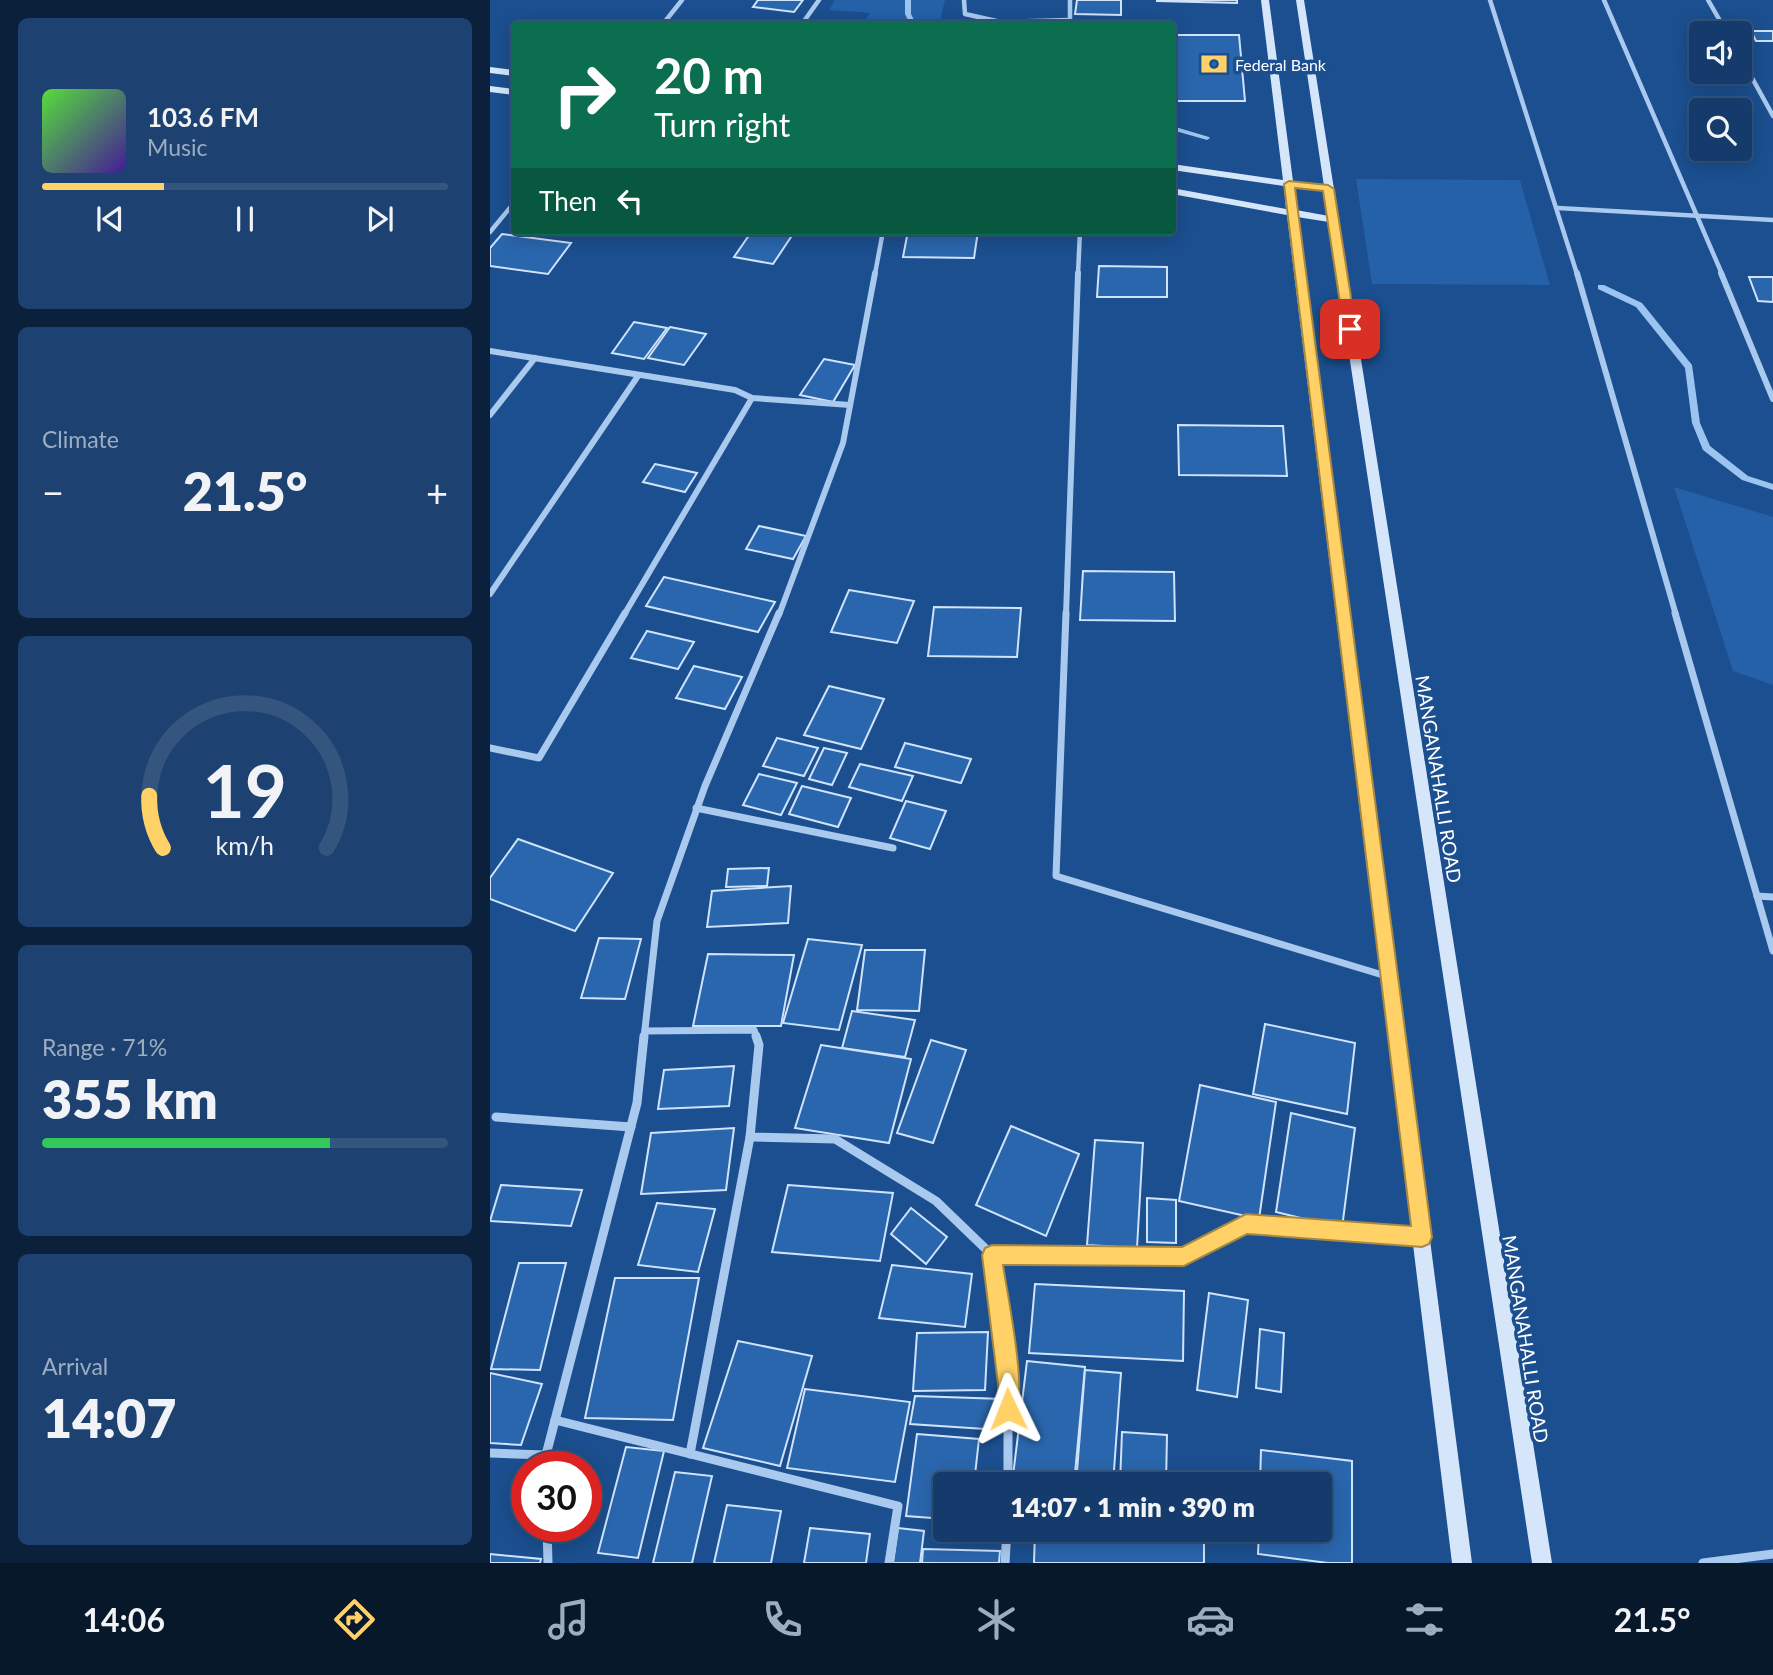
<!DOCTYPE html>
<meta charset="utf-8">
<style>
:root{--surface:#143b6b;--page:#1d4271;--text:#f1f3f6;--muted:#9dadc1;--line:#33557e;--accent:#ffd166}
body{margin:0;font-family:Lato,sans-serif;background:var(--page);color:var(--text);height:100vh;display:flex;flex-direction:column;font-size:26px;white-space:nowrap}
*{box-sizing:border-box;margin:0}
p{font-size:23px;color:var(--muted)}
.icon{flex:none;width:38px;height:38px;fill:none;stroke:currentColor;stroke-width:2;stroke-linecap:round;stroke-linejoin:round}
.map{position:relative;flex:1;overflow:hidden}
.side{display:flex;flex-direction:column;gap:18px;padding:18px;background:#0b203b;width:490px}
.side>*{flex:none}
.hud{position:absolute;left:21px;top:21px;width:665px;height:214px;border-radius:7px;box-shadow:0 4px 18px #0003,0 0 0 2px var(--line);background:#0b6e4f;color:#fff;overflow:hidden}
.fabs{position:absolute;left:1199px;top:21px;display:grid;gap:14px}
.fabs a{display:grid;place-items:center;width:63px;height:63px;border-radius:7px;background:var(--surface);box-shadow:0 4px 18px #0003,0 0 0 2px var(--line);font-size:35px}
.speed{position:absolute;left:21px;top:1451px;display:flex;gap:14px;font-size:35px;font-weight:700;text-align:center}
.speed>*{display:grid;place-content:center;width:91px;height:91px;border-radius:50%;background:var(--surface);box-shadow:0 4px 18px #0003,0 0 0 2px var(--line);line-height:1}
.speed .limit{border:10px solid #d22;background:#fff;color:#111}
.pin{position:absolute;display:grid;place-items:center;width:60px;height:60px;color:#fff;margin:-30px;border-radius:14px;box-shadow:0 4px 10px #0006}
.me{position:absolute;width:77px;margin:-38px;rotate:358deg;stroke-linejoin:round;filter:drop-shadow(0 0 5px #0008)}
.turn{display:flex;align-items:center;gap:24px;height:147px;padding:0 28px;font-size:32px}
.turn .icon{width:91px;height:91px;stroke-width:2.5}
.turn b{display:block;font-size:49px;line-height:60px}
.then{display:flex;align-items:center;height:66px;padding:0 28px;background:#0003;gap:14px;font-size:26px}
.big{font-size:52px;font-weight:800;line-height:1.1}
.side .tile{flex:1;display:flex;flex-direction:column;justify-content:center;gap:10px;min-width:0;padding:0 24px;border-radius:10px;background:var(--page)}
.side .dial{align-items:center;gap:0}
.dial svg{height:182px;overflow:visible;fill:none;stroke:var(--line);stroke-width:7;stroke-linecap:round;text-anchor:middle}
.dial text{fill:var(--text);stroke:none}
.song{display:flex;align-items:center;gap:21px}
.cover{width:84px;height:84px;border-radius:10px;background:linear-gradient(135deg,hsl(110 70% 55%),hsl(260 70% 35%))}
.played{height:7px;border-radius:4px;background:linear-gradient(90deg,var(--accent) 30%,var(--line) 30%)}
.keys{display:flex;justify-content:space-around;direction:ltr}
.heat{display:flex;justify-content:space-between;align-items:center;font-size:38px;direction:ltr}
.charge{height:10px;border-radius:5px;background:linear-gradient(90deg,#34c759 71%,var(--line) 0)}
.trip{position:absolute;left:443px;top:1472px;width:399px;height:70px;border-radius:7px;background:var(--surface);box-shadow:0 4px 18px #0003,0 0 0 2px var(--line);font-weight:800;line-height:70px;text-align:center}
.tab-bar{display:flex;height:112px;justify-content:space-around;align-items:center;background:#08182b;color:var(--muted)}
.tab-bar .icon{width:49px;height:49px}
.tab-bar .on{color:var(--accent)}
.tab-bar b{font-size:32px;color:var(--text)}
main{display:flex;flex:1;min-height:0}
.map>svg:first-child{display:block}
.green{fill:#2461a8}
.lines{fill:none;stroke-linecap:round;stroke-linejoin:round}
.stream{fill:#9cc4f0;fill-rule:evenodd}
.building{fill:#2a66ad;stroke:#cfe3fa;stroke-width:2}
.street-far3{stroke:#a9c9ee;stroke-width:4.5}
.street-far2{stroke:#a9c9ee;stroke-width:6}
.street-far1{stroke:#a9c9ee;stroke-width:7}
.street{stroke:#a9c9ee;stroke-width:9}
.secondary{fill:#d6e6fa;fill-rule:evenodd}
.route{fill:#ffd166;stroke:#a68842;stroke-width:2}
.labels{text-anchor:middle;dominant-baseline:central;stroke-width:7;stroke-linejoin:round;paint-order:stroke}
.far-poi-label{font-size:16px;fill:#fff;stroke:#1b4f8f;text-anchor:start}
.street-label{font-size:19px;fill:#fff;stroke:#1b4f8f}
</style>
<main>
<section class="side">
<div class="tile">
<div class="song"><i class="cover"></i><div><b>103.6 FM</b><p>Music</p></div></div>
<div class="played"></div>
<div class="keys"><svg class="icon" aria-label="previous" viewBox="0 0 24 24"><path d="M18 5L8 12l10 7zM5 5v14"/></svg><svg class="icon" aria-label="pause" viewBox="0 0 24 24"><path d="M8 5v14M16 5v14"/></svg><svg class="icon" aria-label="next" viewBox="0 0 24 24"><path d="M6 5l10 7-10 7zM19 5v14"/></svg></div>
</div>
<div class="tile"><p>Climate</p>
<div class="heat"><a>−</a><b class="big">21.5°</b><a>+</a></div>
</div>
<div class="tile dial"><svg viewBox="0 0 100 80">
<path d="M14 69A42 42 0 1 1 86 69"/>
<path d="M14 69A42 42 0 0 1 8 46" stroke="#ffd166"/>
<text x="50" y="56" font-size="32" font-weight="700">19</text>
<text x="50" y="72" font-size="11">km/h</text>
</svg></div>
<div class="tile"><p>Range · 71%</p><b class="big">355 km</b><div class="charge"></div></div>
<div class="tile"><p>Arrival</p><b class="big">14:07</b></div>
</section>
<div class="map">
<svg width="1283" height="1563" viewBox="0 0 1283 1563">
<rect width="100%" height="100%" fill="#1b4f8f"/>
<g class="green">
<polygon points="345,0 455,0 449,24 373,24 380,13 339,10"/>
<polygon points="866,179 1030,180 1060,285 882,284"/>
<polygon points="1184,487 1283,517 1283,685 1243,671"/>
</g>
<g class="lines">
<g class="stream">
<polygon points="415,0 421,0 421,14 426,24 420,24 415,14"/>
<polygon points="682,126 719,137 720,138 717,140 682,130"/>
<polygon points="1108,285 1114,285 1152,303 1202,365 1210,423 1220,446 1258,476 1283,484 1283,490 1252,480 1213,450 1202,423 1195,368 1146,307 1108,289"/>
</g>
</g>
<g class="building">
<polygon points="268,0 313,0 304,12 263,7"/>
<polygon points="587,0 631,0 631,15 585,14"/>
<polygon points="667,0 747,0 747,3 667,1"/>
<polygon points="1261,31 1283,31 1283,41 1266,41"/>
<polygon points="682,35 749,35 755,101 682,101"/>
<polygon points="262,231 305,231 283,264 244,257"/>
<polygon points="418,231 488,231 484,258 413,257"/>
<polygon points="12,234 81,243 58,274 0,266 0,248"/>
<polygon points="609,266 677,267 677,297 607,297"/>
<polygon points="1259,277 1283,277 1283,302 1268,301"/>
<polygon points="144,322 177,328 154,359 122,353"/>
<polygon points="180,327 216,334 194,365 158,358"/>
<polygon points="334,359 365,365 343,402 310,395"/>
<polygon points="688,425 793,426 797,476 689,475"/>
<polygon points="165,464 207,473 195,492 153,482"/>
<polygon points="269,526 316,536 303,559 256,549"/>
<polygon points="593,571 684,572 685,621 590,620"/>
<polygon points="174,577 285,602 268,632 156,606"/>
<polygon points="359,590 424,601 407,643 341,632"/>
<polygon points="444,607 531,608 527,657 438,656"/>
<polygon points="157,631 204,642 188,669 141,658"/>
<polygon points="204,666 252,677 235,709 186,698"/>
<polygon points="339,686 394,699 371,749 314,735"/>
<polygon points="287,738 328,748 314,776 273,766"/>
<polygon points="415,743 481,759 471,783 405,767"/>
<polygon points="334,748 357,753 342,785 319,779"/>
<polygon points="370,764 423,776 412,801 359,787"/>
<polygon points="269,774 307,783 291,815 253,805"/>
<polygon points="312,786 361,798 348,827 299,814"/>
<polygon points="416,801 456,811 440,849 400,838"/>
<polygon points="28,839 123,873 85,931 0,899 0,878"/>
<polygon points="279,868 277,886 236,887 238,869"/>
<polygon points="301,886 298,923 217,927 222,891"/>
<polygon points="109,938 151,939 135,999 91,998"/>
<polygon points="318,939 372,945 349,1030 293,1023"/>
<polygon points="375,950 435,950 429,1011 367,1010"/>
<polygon points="218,954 304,955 291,1026 203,1026"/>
<polygon points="362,1011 425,1020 415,1057 352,1048"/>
<polygon points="775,1024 865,1043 857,1114 763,1094"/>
<polygon points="441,1040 476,1050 443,1143 407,1133"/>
<polygon points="331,1045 421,1059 399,1143 305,1128"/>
<polygon points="244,1066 239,1106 168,1109 174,1070"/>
<polygon points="710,1085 786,1102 769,1219 689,1201"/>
<polygon points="801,1113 865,1128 852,1228 786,1212"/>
<polygon points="521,1126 589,1154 556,1236 486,1205"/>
<polygon points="244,1128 236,1190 151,1194 161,1133"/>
<polygon points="605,1140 653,1143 647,1248 597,1245"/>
<polygon points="11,1185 92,1190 81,1226 0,1221"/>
<polygon points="298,1185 403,1193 390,1261 282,1252"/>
<polygon points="657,1198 686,1200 686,1243 657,1242"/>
<polygon points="167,1203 225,1209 208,1272 148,1265"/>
<polygon points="421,1208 457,1237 436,1264 401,1234"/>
<polygon points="29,1263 76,1263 50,1370 1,1369"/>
<polygon points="402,1265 482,1274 475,1327 389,1318"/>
<polygon points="125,1278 209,1278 183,1420 95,1418"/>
<polygon points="545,1284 694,1291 693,1361 539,1353"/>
<polygon points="719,1293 758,1300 747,1397 707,1390"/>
<polygon points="770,1329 794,1333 791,1392 766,1388"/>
<polygon points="498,1332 495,1390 423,1391 427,1333"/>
<polygon points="248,1341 322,1356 290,1466 213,1448"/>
<polygon points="537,1361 595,1367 584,1484 522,1484"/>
<polygon points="595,1370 631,1373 623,1484 586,1484"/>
<polygon points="0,1373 52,1384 31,1445 0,1443"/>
<polygon points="315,1389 420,1402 405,1482 297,1468"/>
<polygon points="425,1396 513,1399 510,1430 420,1424"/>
<polygon points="632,1432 677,1435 676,1484 630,1484"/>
<polygon points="427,1434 489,1439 484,1484 455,1484 455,1519 416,1516"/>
<polygon points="136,1447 174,1451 148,1558 108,1553"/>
<polygon points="771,1450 862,1461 862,1563 838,1563 768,1554 769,1530 830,1530 830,1484 770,1484"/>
<polygon points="185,1472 222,1476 202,1563 163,1563"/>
<polygon points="237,1505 291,1511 281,1563 224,1563"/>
<polygon points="320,1528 380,1534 376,1563 314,1563"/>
<polygon points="408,1528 434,1531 430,1563 403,1563"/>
<polygon points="545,1530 714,1535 714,1563 544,1563"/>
<polygon points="433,1549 510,1551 509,1563 432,1563"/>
<polygon points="0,1554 51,1559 50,1563 0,1563"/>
</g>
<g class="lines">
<g class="street-far3">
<polyline points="474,0 475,14 511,22 579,20"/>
<polyline points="580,0 580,23"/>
<polyline points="1000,0 1087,274"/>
<polyline points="1114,0 1232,274"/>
<polyline points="1218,0 1237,33"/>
<polyline points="173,24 192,0"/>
<polyline points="312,24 329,0"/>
<polyline points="1250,56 1283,116"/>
<polyline points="1068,208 1283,220"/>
<polyline points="0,232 24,203"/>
<polyline points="385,274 393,231"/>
<polyline points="588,274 590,231"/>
</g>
<g class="street-far2">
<polyline points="1087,273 1186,615"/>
<polyline points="1231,273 1283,399"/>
<polyline points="0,351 245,390 262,398 360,405"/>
<polyline points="0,415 45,358"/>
<polyline points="0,594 148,376"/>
<polyline points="134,615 262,398"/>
<polyline points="289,615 353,443 385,273"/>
<polyline points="576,615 588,273"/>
</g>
<g class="street-far1">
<polyline points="576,613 566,876 896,976"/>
<polyline points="1185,613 1283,951"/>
<polyline points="0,748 49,758 135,613"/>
<polyline points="206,808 403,848"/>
<polyline points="1267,896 1283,897"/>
<polyline points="155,1031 264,1030 267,1038"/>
<polyline points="154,1038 167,921 215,786 289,613"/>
</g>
<g class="street">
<polyline points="266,1036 269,1045 260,1137 345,1139 446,1201 502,1255 518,1384 518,1484"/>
<polyline points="6,1117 141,1127"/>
<polyline points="502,1255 694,1256 756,1224 931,1237"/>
<polyline points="65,1420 408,1506 399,1563"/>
<polyline points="0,1453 56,1455"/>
<polyline points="200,1454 260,1137"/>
<polyline points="56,1466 56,1455 147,1103 154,1036"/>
<polyline points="57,1526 58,1563"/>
<polyline points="515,1563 517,1530"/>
<polyline points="1213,1563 1283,1554"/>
</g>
<g class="secondary">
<path d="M771 0H779L803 181 834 186 806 0H814L1062 1563H1042L839 222 807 217 982 1563H962L797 215 682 194V188L796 209 794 186 682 170V164L793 180ZM803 187 835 191 839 216 806 210Z"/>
<polygon points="0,67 24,70 24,76 0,73"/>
<polygon points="0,86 24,89 24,95 0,92"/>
</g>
</g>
<path class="route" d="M799 181 838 185 844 189 866 329 860 333 854 329 833 191 805 188 942 1237 939 1244 932 1247 757 1234 694 1266 513 1265C518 1298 537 1389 526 1417L518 1420 511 1417 508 1409V1384L492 1255 495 1248 502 1245 692 1247 756 1214 921 1226 794 184Z"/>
<defs>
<g id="bank-bare" transform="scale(2.1)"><path d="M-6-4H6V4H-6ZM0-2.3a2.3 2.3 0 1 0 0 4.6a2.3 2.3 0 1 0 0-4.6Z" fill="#ffd166" stroke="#1b4f8f" stroke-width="2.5" paint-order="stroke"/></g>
</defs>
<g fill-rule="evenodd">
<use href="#bank-bare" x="724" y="64"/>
</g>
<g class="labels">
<g class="far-poi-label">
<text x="745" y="64">Federal Bank</text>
</g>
<g class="street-label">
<text transform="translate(949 779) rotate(81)">MANGANAHALLI ROAD</text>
<text transform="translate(1036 1339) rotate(81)">MANGANAHALLI ROAD</text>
</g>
</g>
</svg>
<div class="fabs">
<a><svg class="icon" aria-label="sound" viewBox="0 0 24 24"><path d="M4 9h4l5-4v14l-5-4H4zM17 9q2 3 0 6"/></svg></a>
<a><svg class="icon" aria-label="search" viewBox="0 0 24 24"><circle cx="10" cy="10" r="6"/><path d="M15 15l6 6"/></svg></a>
</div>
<div class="speed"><div class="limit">30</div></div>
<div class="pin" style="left:860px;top:329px;background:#d93025"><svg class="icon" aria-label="arrive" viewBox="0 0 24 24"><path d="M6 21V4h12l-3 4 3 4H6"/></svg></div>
<svg class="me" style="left:518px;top:1409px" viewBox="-20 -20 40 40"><path d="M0-17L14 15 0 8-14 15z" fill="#ffd166" stroke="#fff" stroke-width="4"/></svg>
<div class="trip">14:07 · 1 min · 390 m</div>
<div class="hud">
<div class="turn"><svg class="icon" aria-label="right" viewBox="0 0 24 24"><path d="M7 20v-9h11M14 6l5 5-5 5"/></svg><div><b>20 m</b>Turn right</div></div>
<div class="then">Then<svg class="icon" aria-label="left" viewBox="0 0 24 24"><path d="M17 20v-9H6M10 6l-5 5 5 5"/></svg></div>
</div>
</div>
</main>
<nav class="tab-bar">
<b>14:06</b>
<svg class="icon on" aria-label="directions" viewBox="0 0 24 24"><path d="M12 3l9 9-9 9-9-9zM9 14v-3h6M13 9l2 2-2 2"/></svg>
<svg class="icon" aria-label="music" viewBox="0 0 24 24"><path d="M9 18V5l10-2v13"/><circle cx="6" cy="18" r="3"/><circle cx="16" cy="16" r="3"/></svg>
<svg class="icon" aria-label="phone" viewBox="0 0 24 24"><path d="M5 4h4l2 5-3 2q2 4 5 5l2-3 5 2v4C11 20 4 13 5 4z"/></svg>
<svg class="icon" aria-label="climate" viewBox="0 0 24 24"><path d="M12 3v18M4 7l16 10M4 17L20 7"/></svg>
<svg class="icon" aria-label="car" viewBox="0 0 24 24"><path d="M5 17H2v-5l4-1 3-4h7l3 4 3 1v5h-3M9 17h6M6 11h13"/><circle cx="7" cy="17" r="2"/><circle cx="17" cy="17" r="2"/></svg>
<svg class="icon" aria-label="filters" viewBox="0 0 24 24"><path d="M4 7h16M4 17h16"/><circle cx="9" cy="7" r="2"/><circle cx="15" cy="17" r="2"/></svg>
<b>21.5°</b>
</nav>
